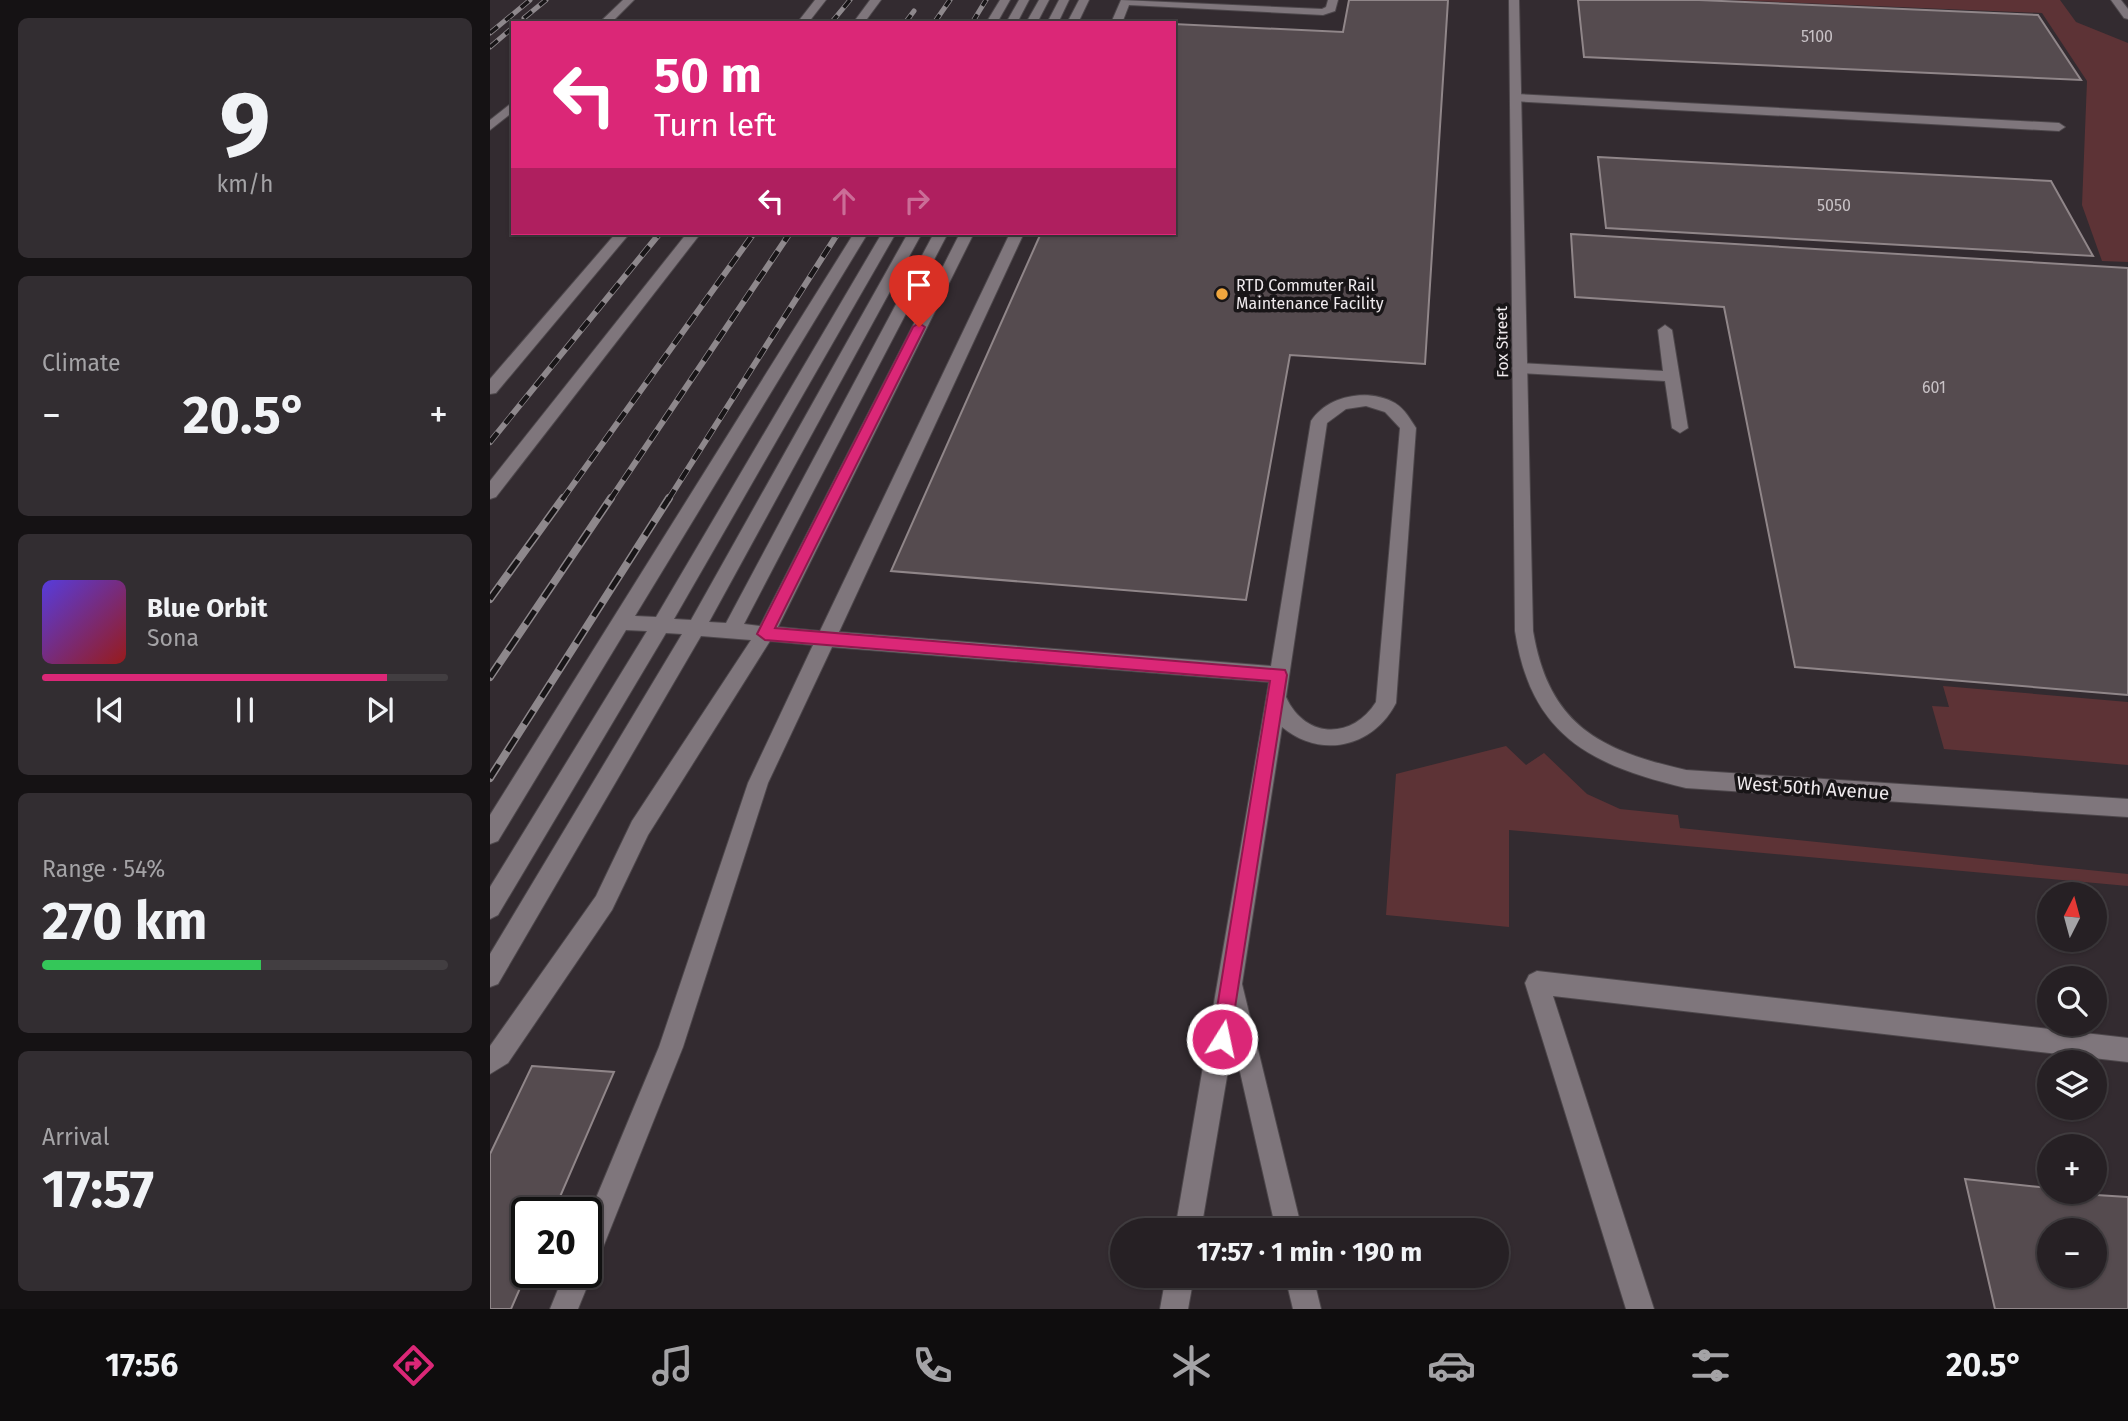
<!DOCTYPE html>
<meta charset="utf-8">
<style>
:root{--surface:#262024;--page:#322d31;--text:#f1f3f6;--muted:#a4a3a6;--line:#423e41;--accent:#db2777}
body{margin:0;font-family:"Fira Sans",sans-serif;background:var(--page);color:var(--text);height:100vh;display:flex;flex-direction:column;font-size:26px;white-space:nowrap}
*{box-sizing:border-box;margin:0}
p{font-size:23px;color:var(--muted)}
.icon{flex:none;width:38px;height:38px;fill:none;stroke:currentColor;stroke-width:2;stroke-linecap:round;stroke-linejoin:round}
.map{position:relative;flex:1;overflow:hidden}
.side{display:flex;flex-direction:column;gap:18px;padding:18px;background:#151214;width:490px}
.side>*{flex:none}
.hud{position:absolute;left:21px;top:21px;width:665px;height:214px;border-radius:0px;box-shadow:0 2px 5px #0004,0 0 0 2px var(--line);background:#db2777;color:#fff;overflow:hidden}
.needle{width:46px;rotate:6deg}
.tools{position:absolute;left:1547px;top:882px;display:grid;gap:14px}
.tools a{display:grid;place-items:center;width:70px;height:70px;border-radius:50%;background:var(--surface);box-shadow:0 2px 5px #0004,0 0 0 2px var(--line);font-size:35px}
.speed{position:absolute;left:21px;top:1197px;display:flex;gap:14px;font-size:35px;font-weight:700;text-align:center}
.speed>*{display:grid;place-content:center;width:91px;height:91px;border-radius:50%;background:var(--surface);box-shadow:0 2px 5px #0004,0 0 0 2px var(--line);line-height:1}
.speed .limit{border:4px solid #111;border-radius:10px;background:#fff;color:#111}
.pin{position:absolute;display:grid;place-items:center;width:60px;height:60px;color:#fff;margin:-72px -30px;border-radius:50% 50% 50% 0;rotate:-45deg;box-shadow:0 0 7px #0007}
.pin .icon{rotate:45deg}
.me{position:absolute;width:77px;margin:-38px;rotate:10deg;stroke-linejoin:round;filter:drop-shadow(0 0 5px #0008)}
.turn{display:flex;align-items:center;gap:24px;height:147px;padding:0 28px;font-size:32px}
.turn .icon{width:91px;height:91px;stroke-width:2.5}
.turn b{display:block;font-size:49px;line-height:60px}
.lanes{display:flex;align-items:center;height:66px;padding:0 28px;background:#0003;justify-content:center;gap:35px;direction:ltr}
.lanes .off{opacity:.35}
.big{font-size:52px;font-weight:700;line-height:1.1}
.side .card{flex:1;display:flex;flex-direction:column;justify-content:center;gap:10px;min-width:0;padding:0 24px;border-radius:10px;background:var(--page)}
.side .dial{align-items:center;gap:0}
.dial b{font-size:91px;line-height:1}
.song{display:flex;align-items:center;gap:21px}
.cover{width:84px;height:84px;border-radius:10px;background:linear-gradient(135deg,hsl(250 70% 55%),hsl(0 70% 35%))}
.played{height:7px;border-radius:4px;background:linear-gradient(90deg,var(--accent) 85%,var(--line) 85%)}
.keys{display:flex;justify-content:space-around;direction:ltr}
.heat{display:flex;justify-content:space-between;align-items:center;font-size:38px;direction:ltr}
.charge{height:10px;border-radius:5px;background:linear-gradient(90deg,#34c759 54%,var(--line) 0)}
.trip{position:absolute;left:620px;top:1218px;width:399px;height:70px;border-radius:35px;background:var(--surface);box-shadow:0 2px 5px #0004,0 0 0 2px var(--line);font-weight:700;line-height:70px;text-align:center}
.tab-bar{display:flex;height:112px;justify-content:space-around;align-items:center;background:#0f0d0e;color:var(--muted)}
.tab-bar .icon{width:49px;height:49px}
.tab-bar .on{color:var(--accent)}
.tab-bar b{font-size:32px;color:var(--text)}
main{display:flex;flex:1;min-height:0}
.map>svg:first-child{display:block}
.green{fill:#5d3336}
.building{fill:#554b4f;stroke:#908689;stroke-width:2;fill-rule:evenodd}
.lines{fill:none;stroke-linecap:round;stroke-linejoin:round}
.service-casing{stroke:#4d474b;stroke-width:2}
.minor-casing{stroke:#4d474b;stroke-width:2}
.service{fill:#7f767c;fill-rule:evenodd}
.minor{fill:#7f767c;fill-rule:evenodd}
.rail-far2-casing{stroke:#8e888c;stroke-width:5}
.rail-far1-casing{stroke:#8e888c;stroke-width:6}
.rail-casing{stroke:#8e888c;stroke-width:8}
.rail-far2{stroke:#181517;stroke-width:3.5;stroke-dasharray:10;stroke-linecap:butt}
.rail-far1{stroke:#181517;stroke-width:4.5;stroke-dasharray:12;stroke-linecap:butt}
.rail{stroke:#181517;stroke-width:5;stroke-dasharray:16;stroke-linecap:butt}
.route{fill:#db2777;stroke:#8e194d;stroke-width:2}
.poi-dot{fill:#f0a63e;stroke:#181517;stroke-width:2.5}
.labels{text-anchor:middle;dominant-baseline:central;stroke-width:7;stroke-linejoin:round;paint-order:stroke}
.number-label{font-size:16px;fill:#c8c2c6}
.far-poi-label{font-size:16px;fill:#efeaed;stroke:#181517;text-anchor:start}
.far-street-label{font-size:16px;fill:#efeaed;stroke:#181517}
.street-label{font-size:19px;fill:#efeaed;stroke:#181517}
</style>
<main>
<section class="side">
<div class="card dial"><b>9</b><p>km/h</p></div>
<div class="card"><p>Climate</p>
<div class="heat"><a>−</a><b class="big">20.5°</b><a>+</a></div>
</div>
<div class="card">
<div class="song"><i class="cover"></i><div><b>Blue Orbit</b><p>Sona</p></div></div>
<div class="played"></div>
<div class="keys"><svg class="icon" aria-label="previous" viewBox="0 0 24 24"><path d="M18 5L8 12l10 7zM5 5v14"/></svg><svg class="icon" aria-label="pause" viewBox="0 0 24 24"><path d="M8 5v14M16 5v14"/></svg><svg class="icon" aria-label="next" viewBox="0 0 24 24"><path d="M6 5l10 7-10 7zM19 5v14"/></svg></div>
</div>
<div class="card"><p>Range · 54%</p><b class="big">270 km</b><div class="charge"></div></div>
<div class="card"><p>Arrival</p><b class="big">17:57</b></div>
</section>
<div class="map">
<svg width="1638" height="1309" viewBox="0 0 1638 1309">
<rect width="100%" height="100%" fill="#332b30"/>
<g class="green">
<polygon points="1241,0 1570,0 1586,22 1638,43 1638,262 1612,261 1592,205 1597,81 1552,13"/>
<polygon points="1453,686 1638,702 1638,765 1454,749 1442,706 1459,707"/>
<polygon points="1016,746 1036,765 1054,753 1097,794 1130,809 1188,815 1190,828 1638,874 1638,886 1019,830 1019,927 896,915 906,774"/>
</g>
<g class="building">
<polygon points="859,0 958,0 935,364 800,355 756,600 401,571 551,233 684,233 684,24 853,32"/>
<polygon points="1088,0 1209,0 1548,15 1591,80 1094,57"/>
<polygon points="1108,157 1561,181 1603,256 1116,228"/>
<polygon points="1081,234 1638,268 1638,695 1305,667 1234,307 1085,297"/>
<polygon points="42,1066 124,1072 63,1213 37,1213 37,1272 21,1309 0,1309 0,1154"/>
<path d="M1475 1179 1559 1188V1192L1638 1197V1309H1505ZM1559 1230H1605V1276H1559Z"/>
</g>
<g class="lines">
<g class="service-casing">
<g id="service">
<polygon points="133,0 144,0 121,23 109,23"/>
<polygon points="325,0 336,0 318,23 307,23"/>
<polygon points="380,0 391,0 374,23 363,23"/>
<polygon points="510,0 520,0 507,23 496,23"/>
<polygon points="529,0 539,0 527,23 516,23"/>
<polygon points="549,0 559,0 547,23 536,23"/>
<polygon points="569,0 579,0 568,23 557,23"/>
<polygon points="589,0 599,0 588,23 577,23"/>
<polygon points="631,0 832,9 836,7 838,0 848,0 845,11 833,15 639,5 632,23 621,23"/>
<polygon points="1621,0 1631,0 1638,9 1638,19 1634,18"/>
<polygon points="1026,94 1569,123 1575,127 1569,131 1022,101 1020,98"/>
<polygon points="23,102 23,112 0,130 0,120"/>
<polygon points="126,233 140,233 6,393 0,394 0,379"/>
<polygon points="197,233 211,233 6,497 0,499 0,481"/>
<path d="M364 233H378L145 616 166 617 392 233H406L184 619 201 620 418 233H432L219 622 236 623 444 233H458L254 624 270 626 470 233H484L288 627 330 631 520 233H534L349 632 781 666 821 421C838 395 878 388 905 403 915 409 920 419 926 428L906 703C883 748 830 759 792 727L752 984 812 1230H786L743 1041 711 1230H685L779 682 342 647 278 783 193 1047 106 1265 101 1267 103 1272 88 1309H60L75 1272H96V1222L169 1047 258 783 323 645 280 641 158 835 122 910 18 1063 0 1074V1046L106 896 142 821 261 640 211 636 8 984 0 987V954L192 634 176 633 8 915 0 919V887L157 631 136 630 8 841 0 844V815ZM876 406 895 412 910 428 886 702C862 740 815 739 796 697L837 423 856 409Z"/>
<polygon points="1175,325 1182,330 1198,428 1190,433 1182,428 1175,381 1030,373 1022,368 1030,363 1173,371 1168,330"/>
<polygon points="1047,971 1638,1038 1638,1062 1063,996 1164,1309 1136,1309 1035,983 1039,975"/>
<polygon points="676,1276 704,1276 698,1309 670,1309"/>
<polygon points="795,1276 823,1276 831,1309 803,1309"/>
</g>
</g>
<g class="minor-casing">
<path id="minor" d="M1019 0H1029L1043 631C1059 725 1109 750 1196 770L1638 799V817L1196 788C1100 765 1041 736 1025 631Z"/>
</g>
<use href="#service" class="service"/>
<use href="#minor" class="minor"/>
<g class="rail-far2-casing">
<g id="rail-far2">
<polyline points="34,18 56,0"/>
<polyline points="341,23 360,0"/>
<polyline points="415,23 424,11"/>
<polyline points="444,23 460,0"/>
<polyline points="482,23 496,0"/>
<polyline points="0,33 40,0"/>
<polyline points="0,47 20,30"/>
</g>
</g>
<g class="rail-far1-casing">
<g id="rail-far1">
<polyline points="0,442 170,233"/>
<polyline points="72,500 264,233"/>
<polyline points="120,500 300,233"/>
<polyline points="178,500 348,233"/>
</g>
</g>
<g class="rail-casing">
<g id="rail">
<polyline points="0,599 73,498"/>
<polyline points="0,677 121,498"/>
<polyline points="0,778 179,498"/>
</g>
</g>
<use href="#rail-far2" class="rail-far2"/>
<use href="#rail-far1" class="rail-far1"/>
<use href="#rail" class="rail"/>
</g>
<polygon class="route" points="429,323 435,327 285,628 795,670 797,675 739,1046 732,1049 725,1046 722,1039 780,681 275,640 267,634 423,327"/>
<circle class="poi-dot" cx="732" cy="294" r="7"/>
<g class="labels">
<g class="number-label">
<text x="1327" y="36">5100</text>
<text x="1344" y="205">5050</text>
<text x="1444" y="387">601</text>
</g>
<g class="far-poi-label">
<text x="746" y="285">RTD Commuter Rail<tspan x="746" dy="18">Maintenance Facility</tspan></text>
</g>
<g class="far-street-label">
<text transform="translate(1012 342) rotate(-91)">Fox Street</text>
</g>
<g class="street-label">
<text transform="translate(1323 788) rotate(4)">West 50th Avenue</text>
</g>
</g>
</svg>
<div class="tools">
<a><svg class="needle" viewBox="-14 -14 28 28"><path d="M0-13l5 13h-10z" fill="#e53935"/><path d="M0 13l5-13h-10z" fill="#a4a3a6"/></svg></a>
<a><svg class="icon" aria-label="search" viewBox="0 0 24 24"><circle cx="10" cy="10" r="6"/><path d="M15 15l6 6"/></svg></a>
<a><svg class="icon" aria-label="layers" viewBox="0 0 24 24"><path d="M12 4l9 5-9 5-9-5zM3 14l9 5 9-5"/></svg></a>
<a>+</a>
<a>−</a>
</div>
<div class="speed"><div class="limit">20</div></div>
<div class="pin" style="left:429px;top:327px;background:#d93025"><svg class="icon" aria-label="arrive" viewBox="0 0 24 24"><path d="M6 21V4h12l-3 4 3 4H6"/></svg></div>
<svg class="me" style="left:732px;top:1039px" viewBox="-20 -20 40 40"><circle r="17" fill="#db2777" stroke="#fff" stroke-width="3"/><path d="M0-11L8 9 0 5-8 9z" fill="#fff"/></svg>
<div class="trip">17:57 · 1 min · 190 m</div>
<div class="hud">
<div class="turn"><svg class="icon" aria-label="left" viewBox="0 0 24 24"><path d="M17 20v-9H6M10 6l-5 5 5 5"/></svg><div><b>50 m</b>Turn left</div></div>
<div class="lanes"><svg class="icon" aria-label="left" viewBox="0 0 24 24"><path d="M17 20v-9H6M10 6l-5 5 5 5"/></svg><svg class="icon off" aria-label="ahead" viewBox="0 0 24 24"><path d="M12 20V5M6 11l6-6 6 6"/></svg><svg class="icon off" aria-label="right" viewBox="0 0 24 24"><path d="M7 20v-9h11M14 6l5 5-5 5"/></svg></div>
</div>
</div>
</main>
<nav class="tab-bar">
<b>17:56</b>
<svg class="icon on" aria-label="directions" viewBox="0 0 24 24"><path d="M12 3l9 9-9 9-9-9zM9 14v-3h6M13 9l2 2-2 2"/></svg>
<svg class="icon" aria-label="music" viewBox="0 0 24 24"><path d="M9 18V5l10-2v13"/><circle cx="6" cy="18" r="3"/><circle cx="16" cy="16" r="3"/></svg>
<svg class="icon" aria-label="phone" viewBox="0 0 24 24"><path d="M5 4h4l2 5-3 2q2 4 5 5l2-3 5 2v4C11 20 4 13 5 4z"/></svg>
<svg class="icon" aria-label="climate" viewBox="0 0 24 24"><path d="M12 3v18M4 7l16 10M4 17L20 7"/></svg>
<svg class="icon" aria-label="car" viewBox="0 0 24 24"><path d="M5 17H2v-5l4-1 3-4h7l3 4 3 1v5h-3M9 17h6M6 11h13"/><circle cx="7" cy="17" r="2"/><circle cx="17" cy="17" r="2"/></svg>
<svg class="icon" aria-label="filters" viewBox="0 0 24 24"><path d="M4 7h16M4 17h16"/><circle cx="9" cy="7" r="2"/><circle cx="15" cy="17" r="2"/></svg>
<b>20.5°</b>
</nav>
